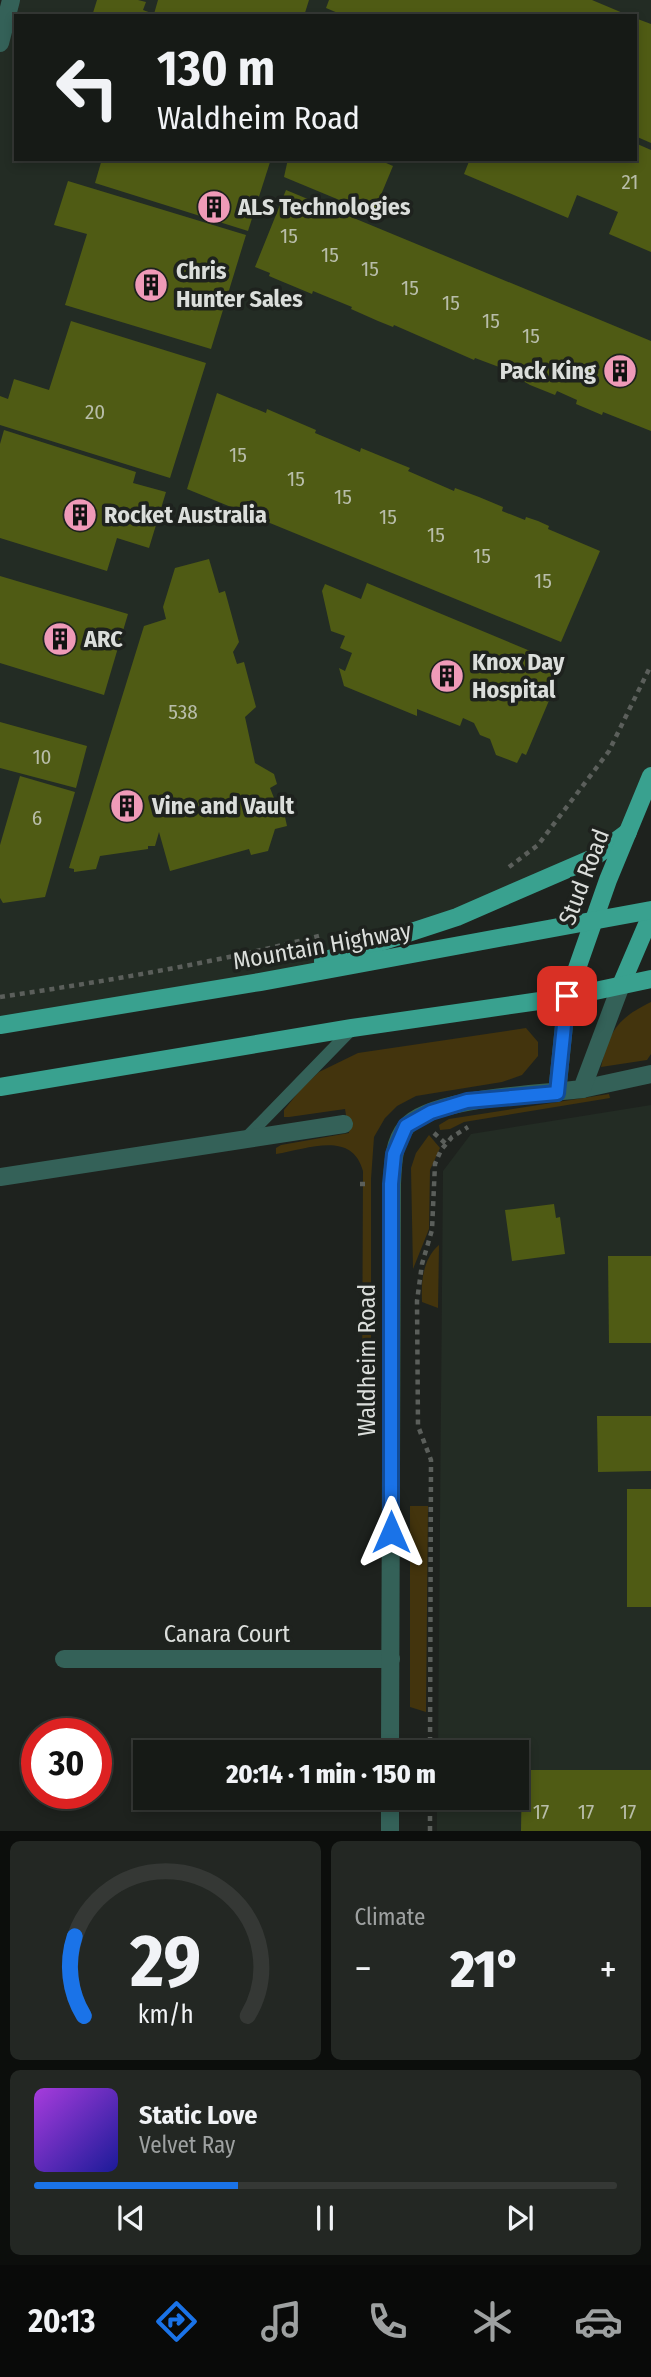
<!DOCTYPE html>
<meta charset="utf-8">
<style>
:root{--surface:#161a16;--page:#232723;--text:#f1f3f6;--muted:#9ea1a1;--line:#353835;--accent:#1a73e8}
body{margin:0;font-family:"Fira Sans Condensed",sans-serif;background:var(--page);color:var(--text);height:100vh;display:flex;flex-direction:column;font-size:26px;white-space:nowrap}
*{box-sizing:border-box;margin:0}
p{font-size:23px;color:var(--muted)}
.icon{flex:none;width:38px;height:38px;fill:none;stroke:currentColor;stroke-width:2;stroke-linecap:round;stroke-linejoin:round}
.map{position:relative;height:1831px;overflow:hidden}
.sheet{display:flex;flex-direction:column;gap:10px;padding:10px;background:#0c0e0c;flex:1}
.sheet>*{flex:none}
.guide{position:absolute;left:14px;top:14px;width:623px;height:147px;border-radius:0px;box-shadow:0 4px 10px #0003,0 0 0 2px var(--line);background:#161a16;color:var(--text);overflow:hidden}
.speed{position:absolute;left:21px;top:1718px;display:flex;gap:14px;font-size:35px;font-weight:700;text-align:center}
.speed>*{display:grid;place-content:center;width:91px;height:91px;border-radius:50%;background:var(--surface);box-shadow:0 4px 10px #0003,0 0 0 2px var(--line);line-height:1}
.speed .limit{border:10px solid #d22;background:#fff;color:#111}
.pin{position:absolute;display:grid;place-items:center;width:60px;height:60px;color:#fff;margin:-30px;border-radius:14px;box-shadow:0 4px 10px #0006}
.me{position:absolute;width:77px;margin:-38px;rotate:0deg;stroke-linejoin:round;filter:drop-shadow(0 0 5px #0008)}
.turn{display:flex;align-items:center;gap:24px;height:147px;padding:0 28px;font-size:32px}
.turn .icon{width:91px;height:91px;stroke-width:2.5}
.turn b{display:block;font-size:49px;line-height:60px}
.big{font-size:52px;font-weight:800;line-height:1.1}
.sheet .tile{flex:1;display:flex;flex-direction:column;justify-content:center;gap:10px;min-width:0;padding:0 24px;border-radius:10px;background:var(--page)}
.sheet .dial{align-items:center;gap:0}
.dial svg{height:182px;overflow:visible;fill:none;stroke:var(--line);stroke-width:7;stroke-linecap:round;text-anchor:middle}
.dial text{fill:var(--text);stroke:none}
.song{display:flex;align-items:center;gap:21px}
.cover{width:84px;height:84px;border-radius:10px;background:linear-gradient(135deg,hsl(280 70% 55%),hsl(240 70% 35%))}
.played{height:7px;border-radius:4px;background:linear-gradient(90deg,var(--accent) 35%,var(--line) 35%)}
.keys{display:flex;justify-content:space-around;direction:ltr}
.heat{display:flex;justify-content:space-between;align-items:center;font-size:38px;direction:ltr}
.sheet .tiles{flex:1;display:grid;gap:10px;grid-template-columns:1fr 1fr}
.tile:last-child{grid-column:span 2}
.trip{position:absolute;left:133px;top:1740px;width:396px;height:70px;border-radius:0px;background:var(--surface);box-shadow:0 4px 10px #0003,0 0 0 2px var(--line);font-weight:800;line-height:70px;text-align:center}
.tabs{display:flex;height:112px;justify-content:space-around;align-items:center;background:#090a09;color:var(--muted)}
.tabs .icon{width:49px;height:49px}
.tabs .on{color:var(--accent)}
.tabs b{font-size:32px;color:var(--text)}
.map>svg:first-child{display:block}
.built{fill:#232c24;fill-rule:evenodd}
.green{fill:#43340d}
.building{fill:#4f5b14}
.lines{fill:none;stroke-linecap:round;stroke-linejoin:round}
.path{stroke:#5b5f5b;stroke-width:4.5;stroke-dasharray:5 5;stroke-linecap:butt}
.service{stroke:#346158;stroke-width:12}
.minor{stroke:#346158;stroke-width:18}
.primary{stroke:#39a18f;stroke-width:18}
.route-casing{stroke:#114b97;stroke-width:18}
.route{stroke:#1a73e8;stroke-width:12}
.labels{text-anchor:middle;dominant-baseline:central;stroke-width:7;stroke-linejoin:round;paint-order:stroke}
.number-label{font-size:21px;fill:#b8bda9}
.poi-label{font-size:24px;font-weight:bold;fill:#dbdedb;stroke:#1e221e;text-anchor:start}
.street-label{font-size:24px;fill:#dbdedb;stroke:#1e221e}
</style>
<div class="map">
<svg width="651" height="1831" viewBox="0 0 651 1831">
<rect width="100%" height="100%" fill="#1e221e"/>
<g class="built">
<path d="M11 0H651V776L628 832 457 917 260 982 0 1025V43ZM16 16H635V159H16Z"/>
<polygon points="651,1105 651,1831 437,1831 437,1797 516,1797 516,1752 438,1752 443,1171 471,1134"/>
</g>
<g class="green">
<path d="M651 1002V1054L647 1060 601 1067C609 1031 618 1018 651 1002Z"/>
<path d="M526 1028 538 1042V1056L522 1075 502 1082 416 1096 397 1106 385 1118 374 1137 371 1179V1384L367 1396 362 1397 363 1171C352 1130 308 1149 276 1154V1148L281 1145 349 1133 345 1109 289 1117H284V1110L301 1089 319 1072 358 1053Z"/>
<polygon points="609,1094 610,1098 464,1122 450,1129 440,1130 439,1125 449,1119"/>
<polygon points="429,1135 440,1148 430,1170 429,1229 413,1269 411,1168 416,1153"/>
<path d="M439 1245 438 1308 422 1302C421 1280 423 1259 439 1245Z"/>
<polygon points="410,1506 428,1506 426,1712 410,1707"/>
</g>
<g class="building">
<polygon points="97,0 138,0 146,2 143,10 154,14 158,0 309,0 304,16 92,16"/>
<polygon points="329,0 592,0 630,16 345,16 326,8"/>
<polygon points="635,18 651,24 651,143 635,136"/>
<polygon points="635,143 651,150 651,252 609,234 618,212 599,204 577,195 568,218 464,174 470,159 635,159"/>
<polygon points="102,159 271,159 248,231 95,183"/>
<polygon points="288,159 377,159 393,166 373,214 284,177"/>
<polygon points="68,181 246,235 211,349 65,305 87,234 54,225"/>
<polygon points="286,190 651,341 651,431 603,412 602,415 576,404 577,400 557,391 555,395 530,385 499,367 475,358 474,360 394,325 393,327 378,321 351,309 352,307 313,291 312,294 276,279 269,276 270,273 255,267"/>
<polygon points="71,321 206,363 170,478 0,425 0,396 8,399 14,379 49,390"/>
<polygon points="217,393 266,413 267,409 316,430 315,433 339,443 360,452 361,448 410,468 408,471 454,491 455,488 479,497 503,507 502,511 525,520 526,517 538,521 549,526 548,529 600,551 561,642 187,489"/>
<polygon points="4,430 136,472 133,483 166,492 149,548 117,538 107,571 0,538 0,444"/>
<polygon points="209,559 219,593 225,591 239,642 233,652 237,664 244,662 256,707 245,717 255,763 274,774 277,784 270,788 274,798 281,799 287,826 275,829 268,851 251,855 249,849 170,871 159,832 155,846 148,846 148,849 100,856 96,869 74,872 74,869 69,868 144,626 166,619 163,607 175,568"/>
<polygon points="0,576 128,614 104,695 0,663"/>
<polygon points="367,583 559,663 550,682 556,684 526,755 522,753 517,763 496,755 490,739 480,735 474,723 463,718 460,726 417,709 417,716 344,686 339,668 345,671 352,653 340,648 345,636 331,631 322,591 325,584 361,599"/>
<polygon points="0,722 87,746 76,788 0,768"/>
<polygon points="20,776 75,792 45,897 3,903 0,898 0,845"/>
<polygon points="554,1204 556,1218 560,1217 565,1254 512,1261 505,1210"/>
<polygon points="608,1256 651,1256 651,1343 609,1343"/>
<polygon points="597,1416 651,1416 651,1471 598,1472"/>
<rect x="627" y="1489" width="24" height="118"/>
<polygon points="522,1770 651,1770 651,1831 521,1831"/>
</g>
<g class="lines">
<g class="path">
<polyline points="509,867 538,845 609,751 651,665"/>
<path d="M0 997C107 981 214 963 319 936"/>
<polyline points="434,1133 446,1144"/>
<polyline points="360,1184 370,1184"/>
<polyline points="430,1752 431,1460 418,1426 417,1301 422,1264 432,1230 435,1164 441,1150 452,1137 468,1127"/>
<polyline points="430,1831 430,1797"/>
</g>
<polyline class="service" points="245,1139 352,1029"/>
<g class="minor">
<polyline points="0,43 11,0"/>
<polyline points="582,1089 651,1074"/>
<polyline points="557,1093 567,997"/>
<polyline points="0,1177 344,1124"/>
<polyline points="64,1659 391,1659"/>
<path d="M390 1752 392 1184C393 1165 393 1143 406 1127 430 1097 543 1094 582 1089L621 985"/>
<polyline points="390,1831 390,1797"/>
</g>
<g class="primary">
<polyline points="323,961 457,917 512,893 593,858 628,832"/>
<polyline points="621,985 651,915"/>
<polyline points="567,997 608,880 651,776"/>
<polyline points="0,1025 260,982 651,910"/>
<polyline points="0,1087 352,1028 567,997 651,979"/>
</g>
</g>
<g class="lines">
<g class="route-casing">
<polyline id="route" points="391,1532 391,1184 394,1154 406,1126 431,1112 467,1101 557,1093 567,996"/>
</g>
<use href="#route" class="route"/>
</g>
<defs>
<g id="building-disc" transform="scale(1.75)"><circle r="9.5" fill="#ef9ab8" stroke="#1e221e"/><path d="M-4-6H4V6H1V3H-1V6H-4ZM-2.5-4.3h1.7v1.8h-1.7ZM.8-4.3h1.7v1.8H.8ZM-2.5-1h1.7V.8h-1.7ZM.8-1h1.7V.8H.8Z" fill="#111"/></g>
</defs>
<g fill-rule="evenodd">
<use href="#building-disc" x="214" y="207"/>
<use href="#building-disc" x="151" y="285"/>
<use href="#building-disc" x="620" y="371"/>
<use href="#building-disc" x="80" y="515"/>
<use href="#building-disc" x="60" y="639"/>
<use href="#building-disc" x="447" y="676"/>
<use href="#building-disc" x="127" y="806"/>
</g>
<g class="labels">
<g class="number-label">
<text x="630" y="182">21</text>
<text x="289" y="236">15</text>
<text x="330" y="255">15</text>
<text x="370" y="269">15</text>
<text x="410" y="288">15</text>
<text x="451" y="303">15</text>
<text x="491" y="321">15</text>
<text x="531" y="336">15</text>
<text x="95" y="412">20</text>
<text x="238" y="455">15</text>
<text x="296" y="479">15</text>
<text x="343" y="497">15</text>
<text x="388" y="517">15</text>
<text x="436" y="535">15</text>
<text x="482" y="556">15</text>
<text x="543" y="581">15</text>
<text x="183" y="712">538</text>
<text x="42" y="757">10</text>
<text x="37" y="818">6</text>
<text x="541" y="1812">17</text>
<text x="586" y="1812">17</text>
<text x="628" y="1812">17</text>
</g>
<g class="poi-label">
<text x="238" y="207">ALS Technologies</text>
<text x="176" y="271">Chris<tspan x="176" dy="28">Hunter Sales</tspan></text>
<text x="596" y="371" text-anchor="end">Pack King</text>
<text x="104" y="515">Rocket Australia</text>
<text x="84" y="639">ARC</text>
<text x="472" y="662">Knox Day<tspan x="472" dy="28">Hospital</tspan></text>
<text x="152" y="806">Vine and Vault</text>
</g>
<g class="street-label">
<text transform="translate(584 877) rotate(-69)">Stud Road</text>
<text transform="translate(322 946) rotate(-10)">Mountain Highway</text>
<text transform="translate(367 1360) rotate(-90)">Waldheim Road</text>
<text x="227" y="1634">Canara Court</text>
</g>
</g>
</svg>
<div class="speed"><div class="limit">30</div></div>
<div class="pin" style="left:567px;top:996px;background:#d93025"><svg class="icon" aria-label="arrive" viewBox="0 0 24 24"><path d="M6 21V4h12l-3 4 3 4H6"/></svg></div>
<svg class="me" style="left:391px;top:1532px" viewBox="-20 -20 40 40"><path d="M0-17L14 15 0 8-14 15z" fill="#1a73e8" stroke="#fff" stroke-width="4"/></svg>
<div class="trip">20:14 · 1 min · 150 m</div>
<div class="guide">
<div class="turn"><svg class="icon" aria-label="left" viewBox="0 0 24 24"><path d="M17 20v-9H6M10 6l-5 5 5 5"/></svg><div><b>130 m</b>Waldheim Road</div></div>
</div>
</div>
<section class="sheet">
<div class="tiles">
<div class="tile dial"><svg viewBox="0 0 100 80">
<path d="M14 69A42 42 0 1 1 86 69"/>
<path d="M14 69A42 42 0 0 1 10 34" stroke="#1a73e8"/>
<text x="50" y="56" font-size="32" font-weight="700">29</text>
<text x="50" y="72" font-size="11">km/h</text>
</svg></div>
<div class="tile"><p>Climate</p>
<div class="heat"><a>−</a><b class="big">21°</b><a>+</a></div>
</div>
<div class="tile">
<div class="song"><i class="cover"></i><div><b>Static Love</b><p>Velvet Ray</p></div></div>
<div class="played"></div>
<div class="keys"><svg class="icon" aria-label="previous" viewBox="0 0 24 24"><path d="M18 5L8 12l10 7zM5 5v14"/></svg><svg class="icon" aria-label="pause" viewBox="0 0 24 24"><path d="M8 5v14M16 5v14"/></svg><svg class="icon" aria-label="next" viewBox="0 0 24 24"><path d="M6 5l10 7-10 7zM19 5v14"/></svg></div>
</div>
</div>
</section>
<nav class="tabs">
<b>20:13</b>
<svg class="icon on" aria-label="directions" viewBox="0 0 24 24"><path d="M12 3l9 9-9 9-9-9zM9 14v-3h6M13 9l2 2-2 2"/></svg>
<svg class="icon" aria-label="music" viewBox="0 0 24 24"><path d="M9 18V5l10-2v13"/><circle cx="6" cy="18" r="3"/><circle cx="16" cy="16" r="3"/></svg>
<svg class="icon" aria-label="phone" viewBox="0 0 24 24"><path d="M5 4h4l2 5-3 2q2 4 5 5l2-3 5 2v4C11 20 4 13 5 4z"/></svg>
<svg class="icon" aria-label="climate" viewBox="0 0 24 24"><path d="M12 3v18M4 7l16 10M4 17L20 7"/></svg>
<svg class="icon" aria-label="car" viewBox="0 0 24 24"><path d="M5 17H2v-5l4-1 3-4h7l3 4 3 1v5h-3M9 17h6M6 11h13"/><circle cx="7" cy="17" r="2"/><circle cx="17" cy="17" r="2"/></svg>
</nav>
